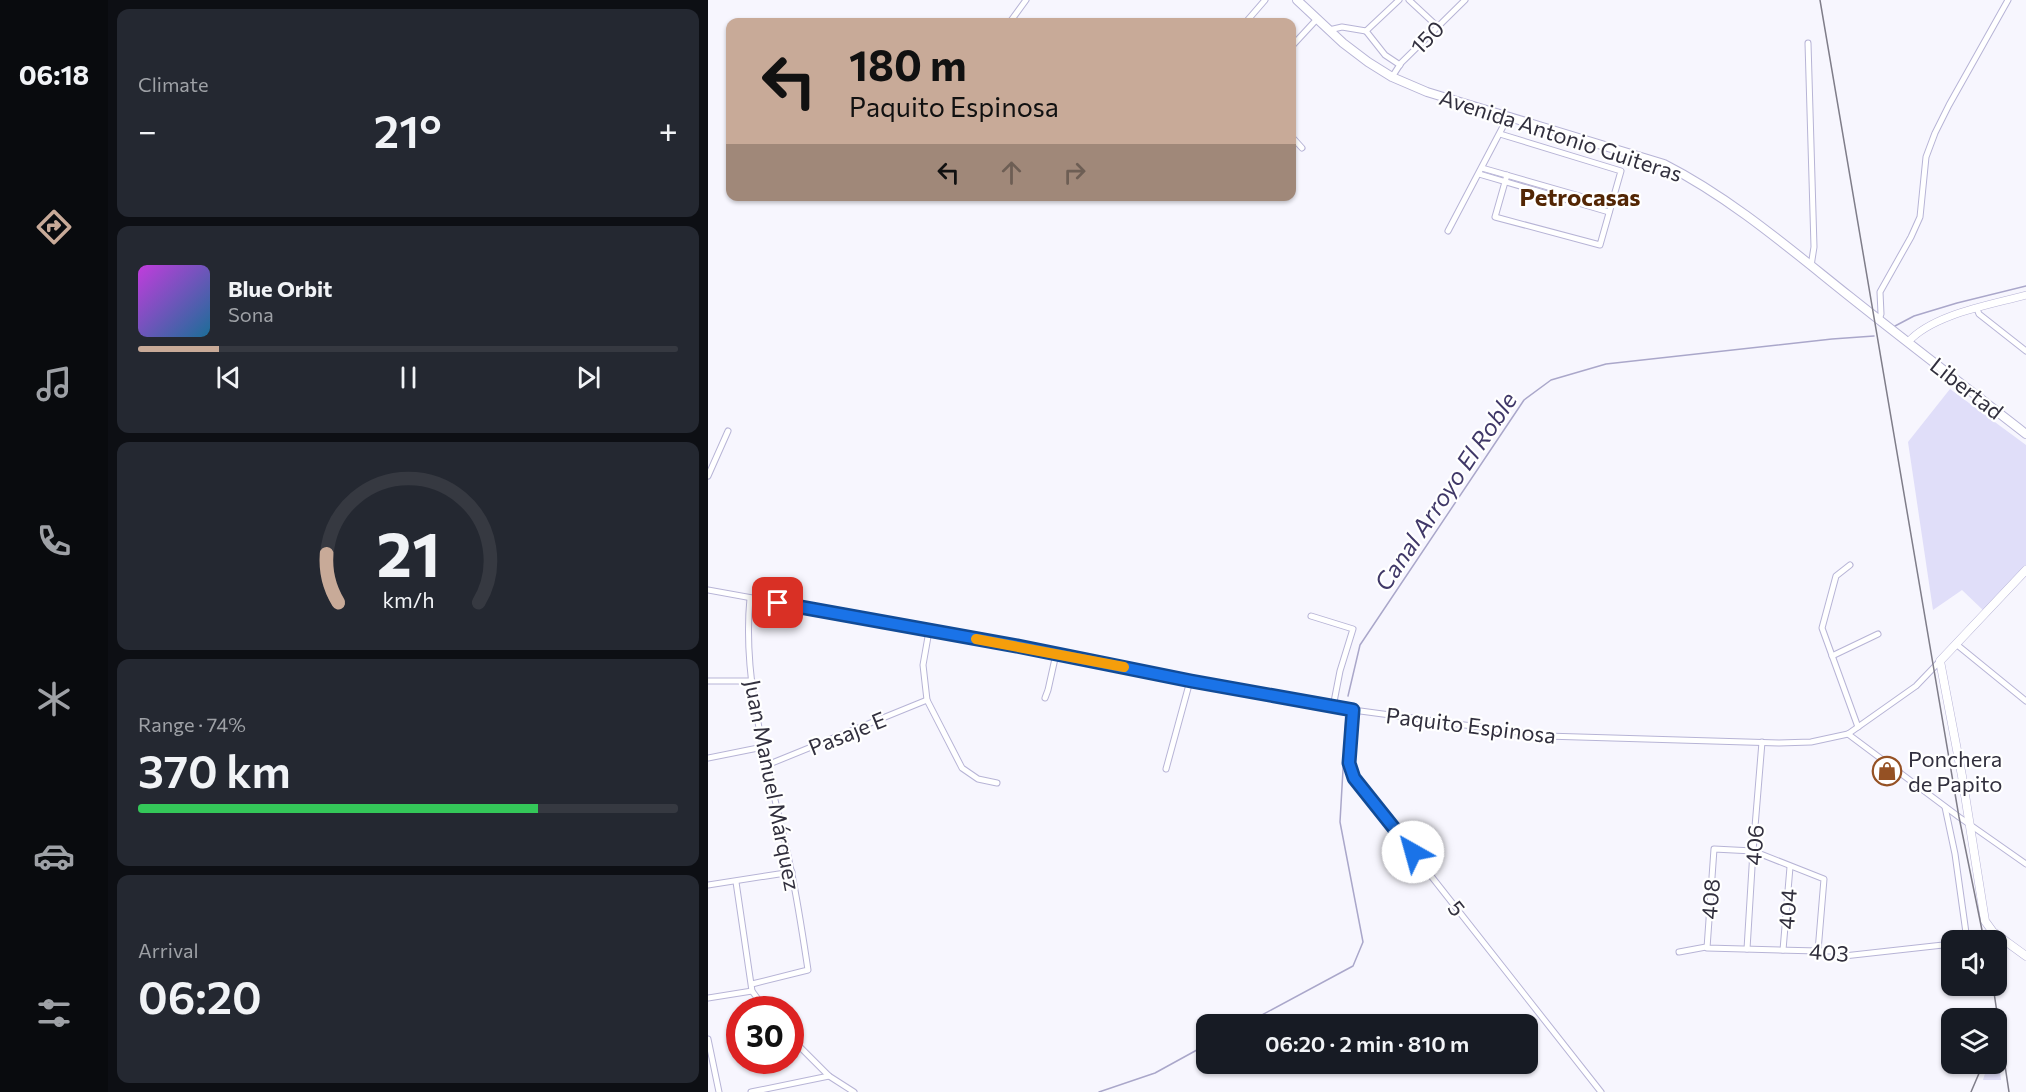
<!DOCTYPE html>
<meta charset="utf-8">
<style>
:root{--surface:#171b24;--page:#242831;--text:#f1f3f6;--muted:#9ea1a6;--line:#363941;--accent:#c8aa98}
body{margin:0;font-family:Commissioner,sans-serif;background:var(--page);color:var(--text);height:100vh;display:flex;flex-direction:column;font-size:22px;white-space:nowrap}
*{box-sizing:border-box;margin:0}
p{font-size:20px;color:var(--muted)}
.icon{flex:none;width:33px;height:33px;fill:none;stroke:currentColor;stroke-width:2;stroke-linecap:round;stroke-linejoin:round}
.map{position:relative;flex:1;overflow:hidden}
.drawer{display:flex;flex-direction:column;gap:9px;padding:9px;background:#0d0f14;width:600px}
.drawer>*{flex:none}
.guide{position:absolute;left:18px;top:18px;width:570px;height:183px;border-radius:12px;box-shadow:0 2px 4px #0004;background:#c8aa98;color:#111;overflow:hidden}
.fabs{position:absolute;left:1233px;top:930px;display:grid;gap:12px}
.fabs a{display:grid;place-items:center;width:66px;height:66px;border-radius:12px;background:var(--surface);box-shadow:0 2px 4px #0004;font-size:30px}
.speed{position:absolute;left:18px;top:996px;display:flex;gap:12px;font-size:30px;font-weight:700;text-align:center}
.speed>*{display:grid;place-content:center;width:78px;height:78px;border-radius:50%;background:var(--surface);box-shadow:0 2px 4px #0004;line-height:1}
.speed .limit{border:9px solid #d22;background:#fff;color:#111}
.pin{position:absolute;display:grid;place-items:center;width:51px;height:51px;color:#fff;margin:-26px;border-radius:12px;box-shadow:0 3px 9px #0006}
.me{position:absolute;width:66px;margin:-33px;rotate:322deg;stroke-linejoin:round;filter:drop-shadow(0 0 4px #0008)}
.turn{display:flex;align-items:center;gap:21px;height:126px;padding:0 24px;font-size:27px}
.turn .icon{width:78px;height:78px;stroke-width:2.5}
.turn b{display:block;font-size:42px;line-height:51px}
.lanes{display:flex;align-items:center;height:57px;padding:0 24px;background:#0003;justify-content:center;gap:30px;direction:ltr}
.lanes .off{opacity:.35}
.big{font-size:45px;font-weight:600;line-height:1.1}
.drawer .card{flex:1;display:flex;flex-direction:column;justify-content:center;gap:9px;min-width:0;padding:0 21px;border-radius:12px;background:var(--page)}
.drawer .dial{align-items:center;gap:0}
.dial svg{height:156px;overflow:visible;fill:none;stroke:var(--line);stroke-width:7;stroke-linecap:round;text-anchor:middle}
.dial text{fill:var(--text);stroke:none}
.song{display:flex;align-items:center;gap:18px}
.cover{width:72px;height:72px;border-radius:9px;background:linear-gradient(135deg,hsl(290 70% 55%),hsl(200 70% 35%))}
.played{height:6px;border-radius:3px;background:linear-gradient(90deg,var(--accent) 15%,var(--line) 15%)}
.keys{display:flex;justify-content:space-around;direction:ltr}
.heat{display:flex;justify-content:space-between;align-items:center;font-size:33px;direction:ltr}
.charge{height:9px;border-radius:4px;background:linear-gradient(90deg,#34c759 74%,var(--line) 0)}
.trip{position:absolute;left:488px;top:1014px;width:342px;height:60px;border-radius:12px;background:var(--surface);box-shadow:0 2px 4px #0004;font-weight:600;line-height:60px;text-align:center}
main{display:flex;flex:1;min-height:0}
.tabs{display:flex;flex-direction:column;width:108px;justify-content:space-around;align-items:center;background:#090b0e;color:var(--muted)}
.tabs .icon{width:42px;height:42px}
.tabs .active{color:var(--accent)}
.tabs b{font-size:27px;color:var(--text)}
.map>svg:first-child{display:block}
.green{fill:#e0def9}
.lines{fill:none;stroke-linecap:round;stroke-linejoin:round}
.stream{stroke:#aaa7ca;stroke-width:1.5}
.minor-casing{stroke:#b7b4d6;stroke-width:7}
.tertiary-casing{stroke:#b7b4d6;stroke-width:8}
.secondary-casing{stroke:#b7b4d6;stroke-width:9}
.primary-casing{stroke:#b7b4d6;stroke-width:10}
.minor{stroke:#fff;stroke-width:5}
.tertiary{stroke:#fff;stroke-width:7}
.secondary{stroke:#fff;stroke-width:8}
.primary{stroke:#fff;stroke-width:8}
.rail{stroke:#7f7d89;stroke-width:1.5}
.route-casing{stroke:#114b97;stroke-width:15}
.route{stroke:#1a73e8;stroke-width:10}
.slow{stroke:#f59e0b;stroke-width:10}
.labels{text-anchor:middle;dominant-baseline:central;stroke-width:4.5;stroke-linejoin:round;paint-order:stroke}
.street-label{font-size:22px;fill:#32303e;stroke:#fff}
.poi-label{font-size:22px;fill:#32303e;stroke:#fff;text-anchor:start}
.neighbourhood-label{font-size:24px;font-weight:bold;fill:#532604;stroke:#fff}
.water-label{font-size:24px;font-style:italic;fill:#403868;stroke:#fff}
</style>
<main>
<nav class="tabs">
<b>06:18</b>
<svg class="icon active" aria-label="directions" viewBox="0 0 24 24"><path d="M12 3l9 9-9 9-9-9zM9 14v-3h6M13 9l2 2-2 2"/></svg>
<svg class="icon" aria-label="music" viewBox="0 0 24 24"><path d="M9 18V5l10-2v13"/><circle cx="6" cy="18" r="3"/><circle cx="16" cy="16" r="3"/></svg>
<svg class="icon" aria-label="phone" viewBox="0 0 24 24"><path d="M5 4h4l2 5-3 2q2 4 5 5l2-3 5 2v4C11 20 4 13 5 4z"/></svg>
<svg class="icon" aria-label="climate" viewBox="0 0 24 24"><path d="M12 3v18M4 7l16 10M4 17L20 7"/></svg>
<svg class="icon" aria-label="car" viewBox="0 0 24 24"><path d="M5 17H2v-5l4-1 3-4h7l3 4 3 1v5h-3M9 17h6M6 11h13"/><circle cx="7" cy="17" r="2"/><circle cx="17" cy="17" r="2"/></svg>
<svg class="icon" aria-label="filters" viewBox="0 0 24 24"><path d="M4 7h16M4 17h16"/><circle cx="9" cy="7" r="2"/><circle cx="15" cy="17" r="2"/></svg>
</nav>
<section class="drawer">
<div class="card"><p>Climate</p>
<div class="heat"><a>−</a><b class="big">21°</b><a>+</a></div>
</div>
<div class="card">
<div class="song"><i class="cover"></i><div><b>Blue Orbit</b><p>Sona</p></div></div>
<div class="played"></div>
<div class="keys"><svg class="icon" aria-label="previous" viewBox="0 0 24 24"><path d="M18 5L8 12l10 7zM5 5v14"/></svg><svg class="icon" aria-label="pause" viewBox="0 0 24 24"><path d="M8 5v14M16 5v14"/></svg><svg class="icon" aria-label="next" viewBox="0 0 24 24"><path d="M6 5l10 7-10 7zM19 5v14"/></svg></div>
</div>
<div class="card dial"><svg viewBox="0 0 100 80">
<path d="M14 69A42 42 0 1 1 86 69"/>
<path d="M14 69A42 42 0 0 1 8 44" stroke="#c8aa98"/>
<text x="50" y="56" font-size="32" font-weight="700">21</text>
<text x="50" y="72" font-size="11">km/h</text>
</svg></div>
<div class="card"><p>Range · 74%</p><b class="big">370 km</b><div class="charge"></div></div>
<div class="card"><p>Arrival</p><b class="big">06:20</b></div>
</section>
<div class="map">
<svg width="1318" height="1092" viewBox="0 0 1318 1092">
<rect width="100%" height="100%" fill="#f7f6fe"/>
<g class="green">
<polygon points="1242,389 1318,445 1318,565 1276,611 1254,590 1225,610 1200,442"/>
<polygon points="1289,1046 1293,1080 1275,1080 1280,1064 1288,1064"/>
</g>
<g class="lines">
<g class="stream">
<polyline points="1187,326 1206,316 1249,303 1318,286"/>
<polyline points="640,696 652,645 816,400 843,380 898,364 1124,339 1166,336"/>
<polyline points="537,1024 645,966 655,942 632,822 638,717"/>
<polyline points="391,1092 447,1073 498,1045"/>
</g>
<g class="minor-casing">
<g id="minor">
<polyline points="701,0 729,26"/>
<polyline points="302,22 318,0"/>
<polyline points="538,22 557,0"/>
<polyline points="621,30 634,27 658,31"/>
<polyline points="658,31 677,55 692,65"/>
<polyline points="658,31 691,0"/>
<polyline points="1100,43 1106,247 1103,266"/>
<polyline points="584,46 609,19"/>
<polyline points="684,77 693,63 757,0"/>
<polyline points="792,134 913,171 892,245 787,217 799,175"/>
<polyline points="584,137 594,148"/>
<polyline points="774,168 903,205"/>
<polyline points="771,174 901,212"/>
<polyline points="740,231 800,117"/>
<polyline points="1269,309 1271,314 1318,351"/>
<polyline points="1171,320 1173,314 1172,292 1203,237 1212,217 1218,157 1227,133 1241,105 1300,0"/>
<polyline points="0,476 20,431"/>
<polyline points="1142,565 1128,576 1114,628 1150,727"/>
<polyline points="0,590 309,646 482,681 645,710 838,736 1071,743 1103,742 1140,734 1208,686 1232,661"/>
<path d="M42 598C33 690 65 781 83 870 90 903 95 937 100 970L44 984"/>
<polyline points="603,616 645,629 632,671 625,707"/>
<polyline points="221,631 215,665 219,700 254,768 270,779 289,783"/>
<polyline points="1248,644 1318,701"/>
<polyline points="1124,656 1170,634"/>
<polyline points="0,681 44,681"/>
<polyline points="337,698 340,690 348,654"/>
<polyline points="645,710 641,763 646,778 893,1092"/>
<polyline points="1140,734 1251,817 1318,864"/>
<polyline points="0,758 55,747"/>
<polyline points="59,765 219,700"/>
<polyline points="458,769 482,681"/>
<polyline points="1237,807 1247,854 1259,940"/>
<polyline points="28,882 44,991 58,1010"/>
<polyline points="0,885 84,872"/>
<polyline points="1039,949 1045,851 1054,742"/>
<polyline points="1075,950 1082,867"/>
<polyline points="1110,951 1116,879 1045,851 1006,849 999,948 1110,951 1125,951 1136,956 1244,944"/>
<polyline points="971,952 998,947"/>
<polyline points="0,998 44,991"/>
<polyline points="82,1037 121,1076 146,1092"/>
<polyline points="0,1039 11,1092"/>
<polyline points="43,1092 121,1076"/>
</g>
</g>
<g class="tertiary-casing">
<path id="tertiary" d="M1200 342C1225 314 1282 305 1318 295"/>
</g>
<g class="secondary-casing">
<polyline id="secondary" points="1318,570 1232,661 1254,776 1277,921 1285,932 1318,956"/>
</g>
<g class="primary-casing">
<path id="primary" d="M589 0 635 43 660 62 684 77 719 92 956 164C1023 198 1082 249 1141 296 1200 343 1259 388 1318 434"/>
</g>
<use href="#minor" class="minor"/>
<use href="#tertiary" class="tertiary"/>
<use href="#secondary" class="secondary"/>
<use href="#primary" class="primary"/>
<g class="rail">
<polyline points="1112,0 1251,817 1276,940"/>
<polyline points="1285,986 1301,1092"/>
<polyline points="1263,1092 1275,1064"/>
</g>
</g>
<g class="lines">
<g class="route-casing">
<polyline id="route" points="70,603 309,646 483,681 645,710 641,763 646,778 705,852"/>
</g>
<use href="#route" class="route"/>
<polyline class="slow" points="268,639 416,667"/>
</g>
<defs>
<g id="shop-ring" transform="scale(1.5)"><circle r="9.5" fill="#fff" stroke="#955124" stroke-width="1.5"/><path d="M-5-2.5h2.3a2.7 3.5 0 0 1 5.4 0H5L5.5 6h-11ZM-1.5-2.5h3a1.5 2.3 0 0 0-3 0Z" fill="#955124"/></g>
</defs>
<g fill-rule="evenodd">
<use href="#shop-ring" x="1179" y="771"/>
</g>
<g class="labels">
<g class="street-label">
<text transform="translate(719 37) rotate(-45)">150</text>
<text transform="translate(853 135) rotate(18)">Avenida Antonio Guiteras</text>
<text transform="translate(1259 388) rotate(38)">Libertad</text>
<text transform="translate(763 725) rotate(7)">Paquito Espinosa</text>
<text transform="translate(139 733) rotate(-22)">Pasaje E</text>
<text transform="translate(65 785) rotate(79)">Juan Manuel Márquez</text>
<text transform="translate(1046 845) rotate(-86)">406</text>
<text transform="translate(1002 899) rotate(-85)">408</text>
<text transform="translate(749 908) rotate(52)">5</text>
<text transform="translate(1079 909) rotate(-86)">404</text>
<text transform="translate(1121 952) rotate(4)">403</text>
</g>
<g class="poi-label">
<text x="1200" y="758">Ponchera<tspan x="1200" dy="25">de Papito</tspan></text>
</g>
<g class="neighbourhood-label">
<text x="872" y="196">Petrocasas</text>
</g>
<g class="water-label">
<text transform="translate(737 491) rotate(-56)">Canal Arroyo El Roble</text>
</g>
</g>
</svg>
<div class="fabs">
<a><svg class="icon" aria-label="sound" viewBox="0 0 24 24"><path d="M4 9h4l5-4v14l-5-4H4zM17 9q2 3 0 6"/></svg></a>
<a><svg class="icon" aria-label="layers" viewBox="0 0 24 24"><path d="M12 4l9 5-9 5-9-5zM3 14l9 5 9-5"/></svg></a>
</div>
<div class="speed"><div class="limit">30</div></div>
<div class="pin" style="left:70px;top:603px;background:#d93025"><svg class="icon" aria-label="arrive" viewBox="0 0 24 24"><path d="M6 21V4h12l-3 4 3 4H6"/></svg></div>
<svg class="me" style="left:705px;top:852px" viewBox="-20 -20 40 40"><circle r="19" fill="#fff"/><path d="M0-13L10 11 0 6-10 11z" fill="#1a73e8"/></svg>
<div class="trip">06:20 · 2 min · 810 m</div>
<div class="guide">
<div class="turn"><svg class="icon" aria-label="left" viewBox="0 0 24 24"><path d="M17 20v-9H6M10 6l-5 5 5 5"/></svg><div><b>180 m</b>Paquito Espinosa</div></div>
<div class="lanes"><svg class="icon" aria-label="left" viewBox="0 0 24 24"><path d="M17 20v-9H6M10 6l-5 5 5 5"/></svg><svg class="icon off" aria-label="ahead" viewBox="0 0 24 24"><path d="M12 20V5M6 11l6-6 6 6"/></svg><svg class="icon off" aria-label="right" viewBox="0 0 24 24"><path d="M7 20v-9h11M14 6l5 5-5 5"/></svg></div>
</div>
</div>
</main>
